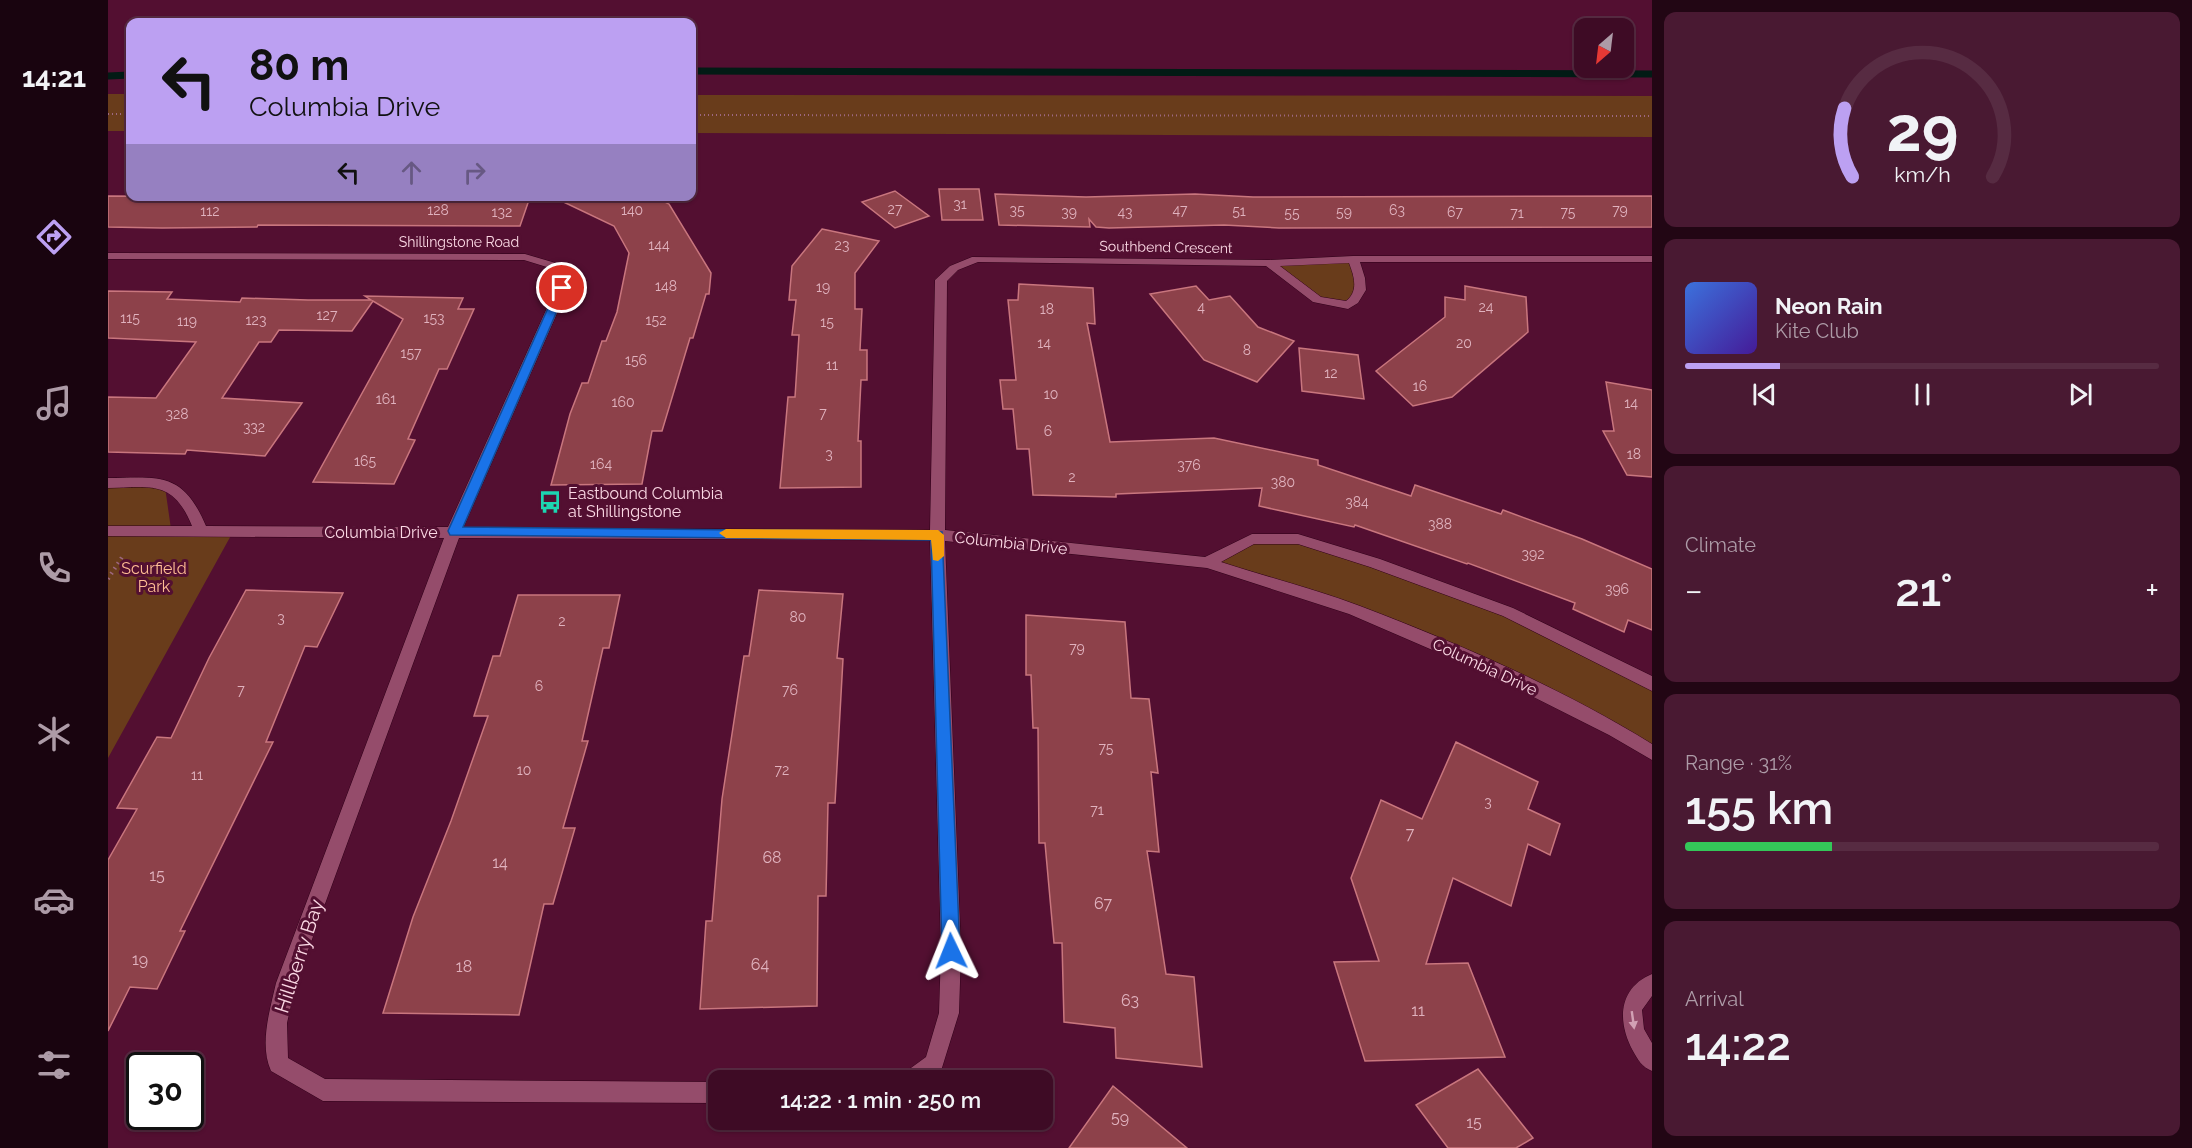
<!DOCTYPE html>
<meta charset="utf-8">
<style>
:root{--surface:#3e0b25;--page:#491932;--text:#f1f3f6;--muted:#ad9ba7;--line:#572b42;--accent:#bca0f2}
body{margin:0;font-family:Raleway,sans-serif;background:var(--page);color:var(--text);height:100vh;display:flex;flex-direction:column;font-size:22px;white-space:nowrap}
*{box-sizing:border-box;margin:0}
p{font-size:20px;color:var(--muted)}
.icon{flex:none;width:33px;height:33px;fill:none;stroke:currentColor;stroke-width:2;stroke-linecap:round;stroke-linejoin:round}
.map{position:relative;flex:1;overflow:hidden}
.drawer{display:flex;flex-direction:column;gap:12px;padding:12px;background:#220614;width:540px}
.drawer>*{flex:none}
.hud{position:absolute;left:18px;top:18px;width:570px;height:183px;border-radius:12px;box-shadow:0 2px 4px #0004,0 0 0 2px var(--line);background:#bca0f2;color:#111;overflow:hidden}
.needle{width:39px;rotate:208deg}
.tools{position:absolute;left:1466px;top:18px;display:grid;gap:12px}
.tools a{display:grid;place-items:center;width:60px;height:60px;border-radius:12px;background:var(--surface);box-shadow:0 2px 4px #0004,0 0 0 2px var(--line);font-size:30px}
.speed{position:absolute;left:18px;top:1052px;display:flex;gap:12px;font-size:30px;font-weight:700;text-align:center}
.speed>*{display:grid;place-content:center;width:78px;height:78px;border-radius:50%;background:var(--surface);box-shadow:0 2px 4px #0004,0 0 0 2px var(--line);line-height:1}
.speed .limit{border:3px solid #111;border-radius:9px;background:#fff;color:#111}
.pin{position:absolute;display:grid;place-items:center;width:51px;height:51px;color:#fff;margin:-26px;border:3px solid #fff;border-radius:50%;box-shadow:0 2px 6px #0007}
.me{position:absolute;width:66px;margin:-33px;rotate:358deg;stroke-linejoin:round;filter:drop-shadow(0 0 4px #0008)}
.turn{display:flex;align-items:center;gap:21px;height:126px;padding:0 24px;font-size:27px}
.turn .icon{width:78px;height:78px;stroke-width:2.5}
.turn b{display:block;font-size:42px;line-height:51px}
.lanes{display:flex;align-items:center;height:57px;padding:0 24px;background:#0003;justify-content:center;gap:30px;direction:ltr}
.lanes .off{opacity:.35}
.big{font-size:45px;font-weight:600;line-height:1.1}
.drawer .widget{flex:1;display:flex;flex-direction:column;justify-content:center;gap:9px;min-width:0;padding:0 21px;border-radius:12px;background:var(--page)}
.drawer .dial{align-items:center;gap:0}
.dial svg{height:156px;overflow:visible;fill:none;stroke:var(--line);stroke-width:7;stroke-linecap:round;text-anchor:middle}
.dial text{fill:var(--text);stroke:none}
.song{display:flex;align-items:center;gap:18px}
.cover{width:72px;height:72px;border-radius:9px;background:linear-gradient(135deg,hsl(220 70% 55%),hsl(260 70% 35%))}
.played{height:6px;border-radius:3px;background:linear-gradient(90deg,var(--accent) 20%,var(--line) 20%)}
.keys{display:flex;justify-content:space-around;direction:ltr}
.heat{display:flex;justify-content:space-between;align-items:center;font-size:33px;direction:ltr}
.charge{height:9px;border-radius:4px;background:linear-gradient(90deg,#34c759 31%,var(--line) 0)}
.trip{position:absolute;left:600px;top:1070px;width:345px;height:60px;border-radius:12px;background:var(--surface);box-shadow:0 2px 4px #0004,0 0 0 2px var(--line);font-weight:600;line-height:60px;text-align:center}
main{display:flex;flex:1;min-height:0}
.menu{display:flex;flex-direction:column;width:108px;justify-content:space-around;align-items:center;background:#19040f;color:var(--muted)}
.menu .icon{width:42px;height:42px}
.menu .current{color:var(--accent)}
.menu b{font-size:27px;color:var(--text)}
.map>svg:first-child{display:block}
.green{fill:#693c1b}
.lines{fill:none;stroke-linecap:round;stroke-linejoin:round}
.stream{stroke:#021b15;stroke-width:7}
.building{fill:#8d414a;stroke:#c9767e;stroke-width:1.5}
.minor-casing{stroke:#300019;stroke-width:1}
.path-far1{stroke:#9e6881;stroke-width:2;stroke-dasharray:1 3;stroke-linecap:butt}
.path{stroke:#9e6881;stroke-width:4;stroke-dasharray:1.5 4.5;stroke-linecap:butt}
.minor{fill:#954c6b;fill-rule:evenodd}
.oneway{fill:#d2a0b4}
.route{fill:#1a73e8;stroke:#114b97;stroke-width:1.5}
.slow{fill:#f59e0b}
.labels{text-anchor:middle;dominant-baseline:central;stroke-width:6;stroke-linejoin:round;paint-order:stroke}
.number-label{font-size:14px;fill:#e0b2be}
.far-street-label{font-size:14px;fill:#fbd8e4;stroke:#530f31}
.poi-label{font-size:16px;fill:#fbd8e4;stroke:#530f31;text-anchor:start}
.street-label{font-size:16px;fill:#fbd8e4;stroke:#530f31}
.park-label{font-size:16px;fill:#ffbe94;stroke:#530f31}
.near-number-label{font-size:16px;fill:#e0b2be}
.near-street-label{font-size:20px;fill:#fbd8e4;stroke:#530f31}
</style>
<main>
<nav class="menu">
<b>14:21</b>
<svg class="icon current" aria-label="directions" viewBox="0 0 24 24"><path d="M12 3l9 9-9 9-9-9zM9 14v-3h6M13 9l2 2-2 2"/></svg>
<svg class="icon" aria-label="music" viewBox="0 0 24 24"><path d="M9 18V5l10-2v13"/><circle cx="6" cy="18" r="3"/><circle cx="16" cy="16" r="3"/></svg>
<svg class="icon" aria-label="phone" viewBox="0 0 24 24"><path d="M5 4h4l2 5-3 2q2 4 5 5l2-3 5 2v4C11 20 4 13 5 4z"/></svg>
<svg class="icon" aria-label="climate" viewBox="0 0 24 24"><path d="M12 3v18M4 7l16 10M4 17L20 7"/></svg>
<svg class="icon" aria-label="car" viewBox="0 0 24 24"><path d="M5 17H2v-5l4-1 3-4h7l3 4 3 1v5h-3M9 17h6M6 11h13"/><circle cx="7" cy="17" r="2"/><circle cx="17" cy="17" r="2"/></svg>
<svg class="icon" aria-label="filters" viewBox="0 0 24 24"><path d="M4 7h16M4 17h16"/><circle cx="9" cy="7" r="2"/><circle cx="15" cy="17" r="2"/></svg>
</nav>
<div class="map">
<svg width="1544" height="1148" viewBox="0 0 1544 1148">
<rect width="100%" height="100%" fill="#530f31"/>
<g class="green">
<rect x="0" y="94" width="22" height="37"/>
<polygon points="584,95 1544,96 1544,137 584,133"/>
<polygon points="1245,259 1252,276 1240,305 1209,300 1161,263"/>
<polygon points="0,479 56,480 63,529 126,530 0,758"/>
<polygon points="1144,539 1190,539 1400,612 1544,684 1544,753 1507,730 1246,610 1099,563"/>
</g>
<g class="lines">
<g class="stream">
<polyline points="584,71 1544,74"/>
<polyline points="0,76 22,75"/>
</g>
</g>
<g class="building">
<polygon points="831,189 871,189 875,220 834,220"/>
<polygon points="787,191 821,216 787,228 754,202"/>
<polygon points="887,194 978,197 1087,194 1145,197 1544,196 1544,227 1171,228 1116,225 1001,228 988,227 981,219 982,227 891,225"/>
<polygon points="0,196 359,198 422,197 412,226 150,225 149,227 54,228 0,227"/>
<polygon points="443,196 545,196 561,204 603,273 601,294 598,294 585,338 582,338 554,431 544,431 534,484 443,485 462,414 474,383 480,383 494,341 498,341 509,312 521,253 506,226"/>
<polygon points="714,229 771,241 747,273 747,309 754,309 752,350 759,350 759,380 753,380 750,441 753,441 753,487 672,488 680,397 687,397 691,335 684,335 688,300 681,300 684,266"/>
<polygon points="911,284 985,288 987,324 979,323 1002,442 1106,438 1210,460 1210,465 1303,496 1307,485 1393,514 1395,510 1474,539 1544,569 1544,630 1520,620 1516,632 1465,609 1467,603 1360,563 1359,564 1247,525 1246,527 1151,506 1154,488 1008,494 1008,497 925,495 921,449 909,449 905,409 895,409 892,380 908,380 900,300 910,300"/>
<polygon points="1088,286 1101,300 1122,296 1150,327 1186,341 1149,382 1096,360 1042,294"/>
<polygon points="1357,286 1418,297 1420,332 1344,397 1305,406 1268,371 1337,317 1337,297 1357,300"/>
<polygon points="0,291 64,292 59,299 132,302 134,298 200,300 263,300 257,296 355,298 350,309 366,309 339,369 331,369 300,439 307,440 286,484 205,482 295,319 265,301 244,331 171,330 163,342 151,342 114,398 194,403 157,456 79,450 77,454 0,452 0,397 48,398 88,342 0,338"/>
<polygon points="1191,348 1250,355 1256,399 1194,391"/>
<polygon points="1498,382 1544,390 1544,477 1519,475 1495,431 1506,431"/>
<polygon points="138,590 235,593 209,647 197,646 158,742 165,742 72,931 77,931 49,989 22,987 0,1031 0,860 29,809 9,808 49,737 63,738 101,658"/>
<polygon points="651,590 735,594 729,658 735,659 727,803 720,803 718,896 710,896 709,1006 592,1009 598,921 604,921 614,799 636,656 641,656"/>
<polygon points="410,595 512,595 501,648 495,648 474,741 480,741 455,828 467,828 445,904 436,904 411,1015 275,1013 305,917 343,821 380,716 366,716 385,656 392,656"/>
<polygon points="918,615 1017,622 1023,698 1041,699 1050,773 1043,772 1051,852 1039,851 1058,974 1086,977 1094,1067 1008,1058 1007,1028 956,1022 954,943 946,943 937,843 931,843 930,728 925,728 923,675 918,675"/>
<polygon points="1348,742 1430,782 1420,809 1452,824 1442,855 1420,844 1403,906 1345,878 1318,964 1360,963 1397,1057 1257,1061 1226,962 1271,961 1243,878 1273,800 1314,819"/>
<polygon points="1370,1069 1425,1138 1408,1148 1340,1148 1308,1105"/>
<polygon points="1005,1086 1079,1148 961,1148"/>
</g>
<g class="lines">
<g class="minor-casing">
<g id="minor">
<path d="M0 253 417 254 451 264 460 288 355 528 822 530 827 280 842 266 864 257 1161 260 1245 256H1544V262H1252L1257 278 1258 290 1250 303 1240 309 1205 302 1158 266 870 262 850 270 839 281 837 530 1097 557 1144 534H1190L1272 559 1405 608 1544 676V691L1395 616 1262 567 1190 544H1146L1113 562C1159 577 1207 589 1252 606 1352 644 1453 688 1544 744V760L1501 735 1380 674 1241 614 1099 568 837 541 853 951 851 1013 833 1071 821 1080H792L796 1073 818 1057 831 1013 833 951 822 540 351 538 188 983 179 1023 180 1058 217 1079 610 1082V1103L215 1101 163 1071C151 1044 162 1010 168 983L336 538 0 536V526H84C65 480 44 487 0 488V478C53 477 75 472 98 526L340 527 448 288 442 268 416 260 0 259ZM1241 263C1246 276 1251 291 1238 301L1213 297 1172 266Z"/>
<path d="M1544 974V996L1534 1010 1536 1029 1544 1043V1071C1534 1067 1530 1060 1525 1051 1509 1022 1510 988 1544 974Z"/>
</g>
</g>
<g class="path-far1">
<polyline points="0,114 22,114"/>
<polyline points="584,115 1544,116"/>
</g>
<polyline class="path" points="0,579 16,554"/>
<use href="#minor" class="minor"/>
</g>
<defs><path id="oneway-solid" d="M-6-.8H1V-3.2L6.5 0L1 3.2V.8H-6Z" transform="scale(1.5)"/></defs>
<use class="oneway" href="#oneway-solid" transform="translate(1525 1020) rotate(82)"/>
<polygon class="route" points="454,285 459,288 355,527 834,532 852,951 849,957 843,960 836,957 834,951 823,540 342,535 340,531 449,288"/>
<polygon class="slow" points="618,529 830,530 836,535 836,556 830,561 825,560 823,540 618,538 611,533"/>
<defs>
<g id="bus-bare" transform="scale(1.8)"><path d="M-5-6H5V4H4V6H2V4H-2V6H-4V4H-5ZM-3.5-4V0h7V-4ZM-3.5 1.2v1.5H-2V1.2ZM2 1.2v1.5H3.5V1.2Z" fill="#1cd5b1" stroke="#530f31" stroke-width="2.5" paint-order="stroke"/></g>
</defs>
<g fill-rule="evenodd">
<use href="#bus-bare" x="442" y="502"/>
</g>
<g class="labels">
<g class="number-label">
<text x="852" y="204">31</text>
<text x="787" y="209">27</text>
<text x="330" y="210">128</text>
<text x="524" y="210">140</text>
<text x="909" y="210">35</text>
<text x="1072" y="210">47</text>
<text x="1289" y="210">63</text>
<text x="1512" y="210">79</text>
<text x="102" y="211">112</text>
<text x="1131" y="211">51</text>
<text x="394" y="212">132</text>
<text x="961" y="212">39</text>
<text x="1017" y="212">43</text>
<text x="1236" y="212">59</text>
<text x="1347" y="212">67</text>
<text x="1460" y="212">75</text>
<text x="1184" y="213">55</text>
<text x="1409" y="213">71</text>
<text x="551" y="245">144</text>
<text x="734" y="245">23</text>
<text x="558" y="286">148</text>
<text x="715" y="287">19</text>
<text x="1093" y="307">4</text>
<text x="1378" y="307">24</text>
<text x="939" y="309">18</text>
<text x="219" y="315">127</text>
<text x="22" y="318">115</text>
<text x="326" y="318">153</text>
<text x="148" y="320">123</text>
<text x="548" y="320">152</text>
<text x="79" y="321">119</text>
<text x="719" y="322">15</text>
<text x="936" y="343">14</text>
<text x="1356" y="343">20</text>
<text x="1139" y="350">8</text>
<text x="303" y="353">157</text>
<text x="528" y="360">156</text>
<text x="724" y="365">11</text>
<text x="1223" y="373">12</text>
<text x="1312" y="386">16</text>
<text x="943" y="394">10</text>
<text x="278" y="399">161</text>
<text x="515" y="402">160</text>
<text x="1523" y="403">14</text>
<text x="715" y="413">7</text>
<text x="69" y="414">328</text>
<text x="146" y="427">332</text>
<text x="940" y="431">6</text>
<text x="721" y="454">3</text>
<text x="1526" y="454">18</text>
<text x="257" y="461">165</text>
<text x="493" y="464">164</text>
<text x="1081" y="465">376</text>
<text x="964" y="477">2</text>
<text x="1175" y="482">380</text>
<text x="1249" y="502">384</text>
<text x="1332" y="524">388</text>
<text x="1425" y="554">392</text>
<text x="1509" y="589">396</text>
<text x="690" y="617">80</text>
<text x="173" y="618">3</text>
<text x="454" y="621">2</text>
<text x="969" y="648">79</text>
<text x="431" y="686">6</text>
<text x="133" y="690">7</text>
<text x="682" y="690">76</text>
<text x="998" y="748">75</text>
<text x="416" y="770">10</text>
<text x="674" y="770">72</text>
<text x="89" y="775">11</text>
<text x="1380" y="802">3</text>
<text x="989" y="810">71</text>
</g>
<g class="far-street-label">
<text x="351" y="242">Shillingstone Road</text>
<text transform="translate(1058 247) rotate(1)">Southbend Crescent</text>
</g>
<g class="poi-label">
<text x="460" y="493">Eastbound Columbia<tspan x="460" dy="18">at Shillingstone</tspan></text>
</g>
<g class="street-label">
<text x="273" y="532">Columbia Drive</text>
<text transform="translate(903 543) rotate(6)">Columbia Drive</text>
<text transform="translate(1377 667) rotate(25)">Columbia Drive</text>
</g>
<g class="park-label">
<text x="46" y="568">Scurfield<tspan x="46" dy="18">Park</tspan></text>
</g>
<g class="near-number-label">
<text x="1302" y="833">7</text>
<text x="664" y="857">68</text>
<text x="392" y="862">14</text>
<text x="49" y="875">15</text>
<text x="995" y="903">67</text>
<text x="32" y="959">19</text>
<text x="652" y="964">64</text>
<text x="356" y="966">18</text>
<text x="1022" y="1000">63</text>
<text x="1310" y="1010">11</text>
<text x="1012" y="1117">59</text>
<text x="1366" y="1122">15</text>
</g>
<g class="near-street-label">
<text transform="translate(191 956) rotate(-72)">Hillberry Bay</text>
</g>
</g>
</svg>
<div class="tools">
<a><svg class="needle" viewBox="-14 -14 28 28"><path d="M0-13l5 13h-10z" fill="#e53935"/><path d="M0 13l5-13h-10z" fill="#ad9ba7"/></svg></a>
</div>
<div class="speed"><div class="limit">30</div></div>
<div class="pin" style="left:454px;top:288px;background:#d93025"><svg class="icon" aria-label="arrive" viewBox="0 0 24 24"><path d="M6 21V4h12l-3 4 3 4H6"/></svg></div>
<svg class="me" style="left:843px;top:951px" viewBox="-20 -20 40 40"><path d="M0-17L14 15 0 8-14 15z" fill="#1a73e8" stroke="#fff" stroke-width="4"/></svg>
<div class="trip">14:22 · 1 min · 250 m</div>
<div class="hud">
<div class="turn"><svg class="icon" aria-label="left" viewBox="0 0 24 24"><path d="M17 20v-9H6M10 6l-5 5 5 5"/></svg><div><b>80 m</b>Columbia Drive</div></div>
<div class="lanes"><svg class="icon" aria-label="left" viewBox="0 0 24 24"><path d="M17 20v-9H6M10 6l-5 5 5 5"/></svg><svg class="icon off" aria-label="ahead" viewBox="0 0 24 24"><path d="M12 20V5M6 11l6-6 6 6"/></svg><svg class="icon off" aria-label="right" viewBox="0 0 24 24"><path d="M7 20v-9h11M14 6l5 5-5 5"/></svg></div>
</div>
</div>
<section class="drawer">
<div class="widget dial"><svg viewBox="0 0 100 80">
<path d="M14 69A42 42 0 1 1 86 69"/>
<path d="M14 69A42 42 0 0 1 10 34" stroke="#bca0f2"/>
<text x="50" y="56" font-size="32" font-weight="700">29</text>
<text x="50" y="72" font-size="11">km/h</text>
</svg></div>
<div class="widget">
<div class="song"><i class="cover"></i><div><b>Neon Rain</b><p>Kite Club</p></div></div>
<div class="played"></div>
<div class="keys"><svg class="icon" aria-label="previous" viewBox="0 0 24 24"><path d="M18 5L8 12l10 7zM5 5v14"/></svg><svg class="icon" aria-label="pause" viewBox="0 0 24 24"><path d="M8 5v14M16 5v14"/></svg><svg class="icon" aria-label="next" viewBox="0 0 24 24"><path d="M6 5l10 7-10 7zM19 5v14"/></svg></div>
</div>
<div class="widget"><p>Climate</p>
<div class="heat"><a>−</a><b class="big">21°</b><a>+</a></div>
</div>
<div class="widget"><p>Range · 31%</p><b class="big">155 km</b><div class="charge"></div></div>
<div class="widget"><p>Arrival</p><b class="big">14:22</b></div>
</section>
</main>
